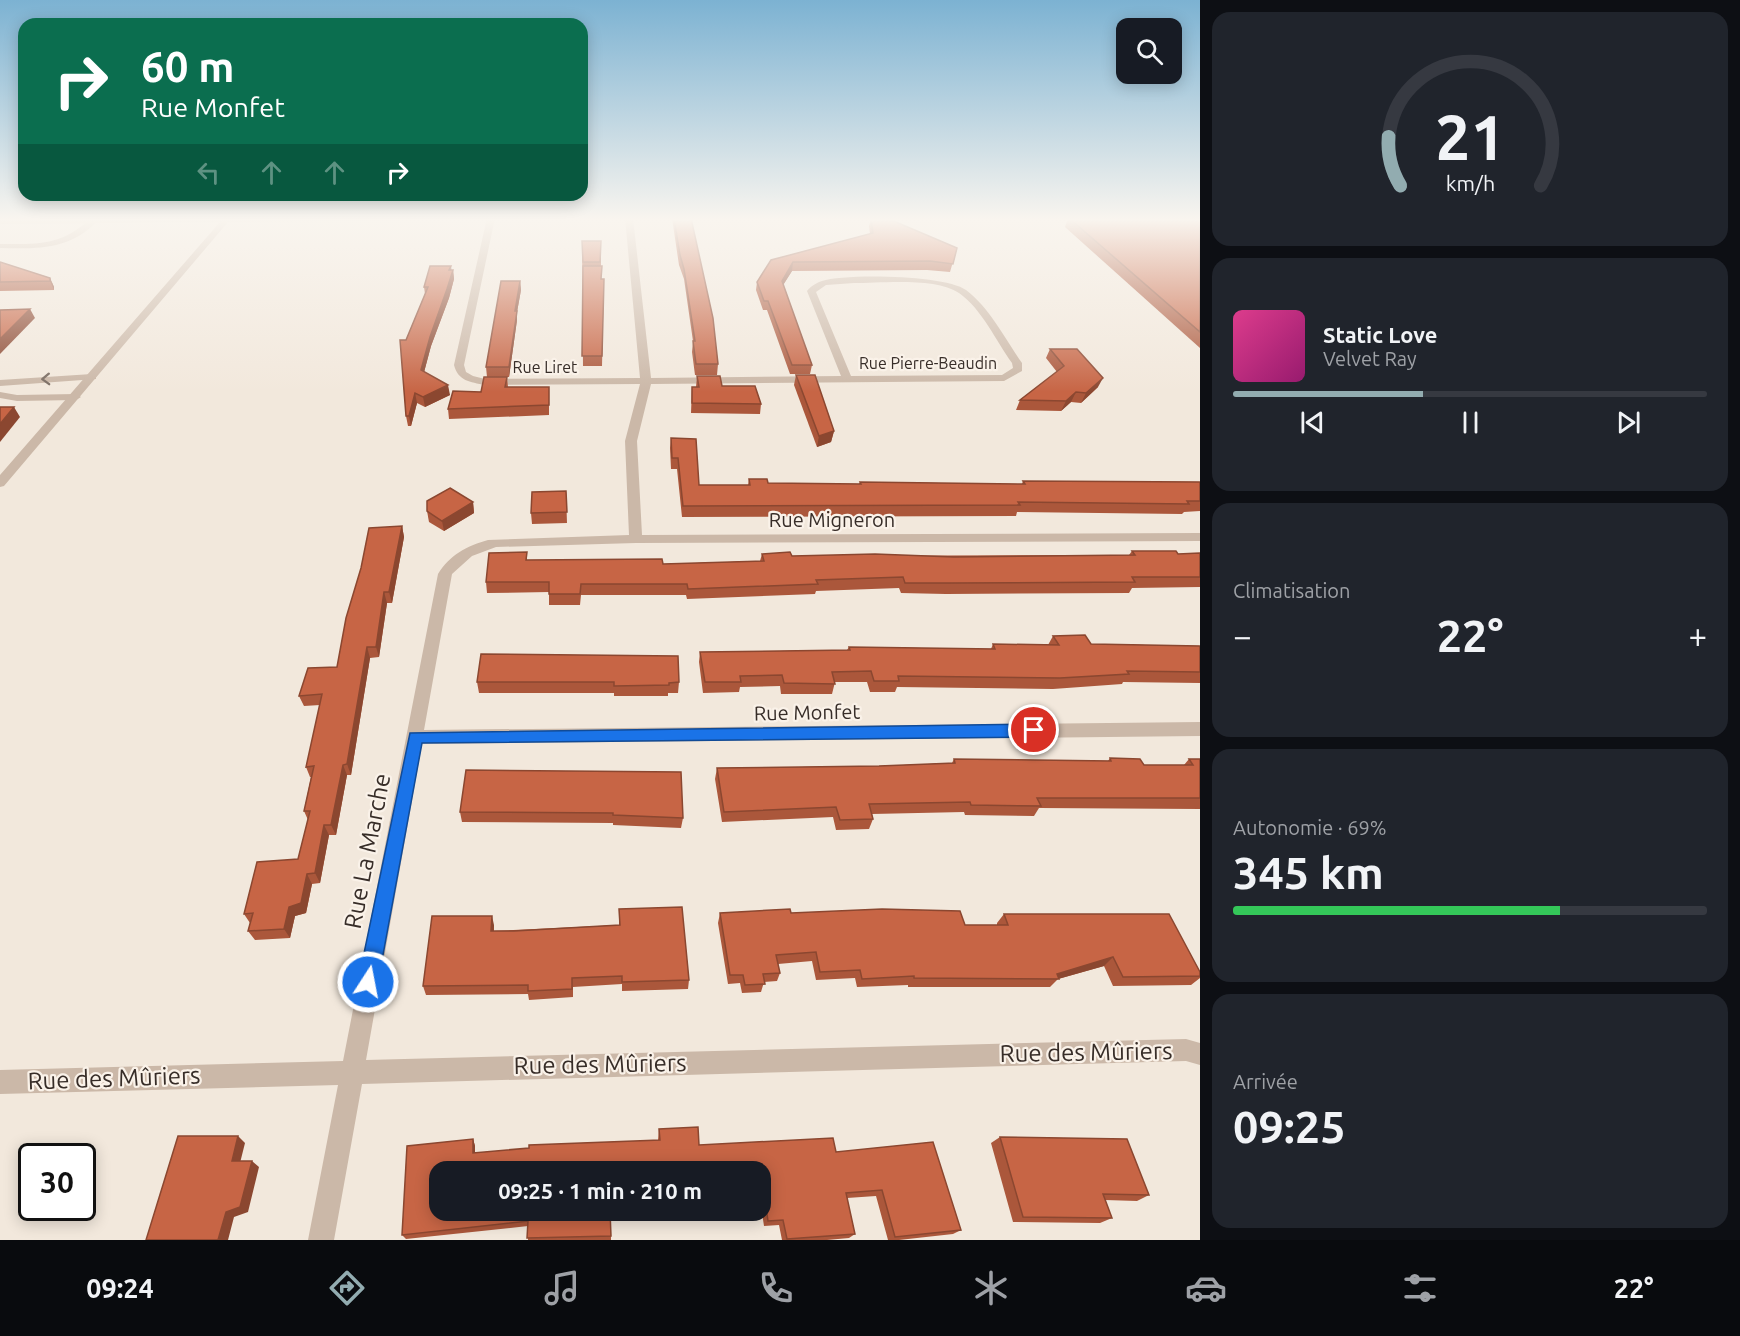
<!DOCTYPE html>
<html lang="fr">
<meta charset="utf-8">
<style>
:root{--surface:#171b24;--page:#20242c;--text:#f1f3f6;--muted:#9ea1a6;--line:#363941;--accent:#92acb0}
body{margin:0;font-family:Ubuntu,sans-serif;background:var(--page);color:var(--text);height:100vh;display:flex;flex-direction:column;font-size:22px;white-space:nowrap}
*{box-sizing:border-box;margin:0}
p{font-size:20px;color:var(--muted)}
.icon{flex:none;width:33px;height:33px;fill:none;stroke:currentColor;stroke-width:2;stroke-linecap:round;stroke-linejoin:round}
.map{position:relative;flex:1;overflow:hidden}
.sheet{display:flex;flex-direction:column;gap:12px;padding:12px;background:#0d0f14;width:540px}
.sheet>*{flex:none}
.top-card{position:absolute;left:18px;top:18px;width:570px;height:183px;border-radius:18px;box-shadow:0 3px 15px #0003;background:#0b6e4f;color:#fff;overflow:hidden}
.controls{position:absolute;left:1116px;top:18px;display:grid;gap:12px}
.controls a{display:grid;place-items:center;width:66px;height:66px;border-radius:12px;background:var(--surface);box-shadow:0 3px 15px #0003;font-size:30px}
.speed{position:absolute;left:18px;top:1143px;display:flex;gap:12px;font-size:30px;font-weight:700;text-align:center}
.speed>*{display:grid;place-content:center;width:78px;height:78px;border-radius:50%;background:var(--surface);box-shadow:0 3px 15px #0003;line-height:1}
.speed .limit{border:3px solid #111;border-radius:9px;background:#fff;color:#111}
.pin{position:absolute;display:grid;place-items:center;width:51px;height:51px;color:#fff;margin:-26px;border:3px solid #fff;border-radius:50%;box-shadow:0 2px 6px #0007}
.me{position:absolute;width:66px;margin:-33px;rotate:11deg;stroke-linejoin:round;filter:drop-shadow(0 0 4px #0008)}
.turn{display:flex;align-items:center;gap:21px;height:126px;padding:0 24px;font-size:27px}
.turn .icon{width:78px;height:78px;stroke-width:2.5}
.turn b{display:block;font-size:42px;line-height:51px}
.lanes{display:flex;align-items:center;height:57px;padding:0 24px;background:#0003;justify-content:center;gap:30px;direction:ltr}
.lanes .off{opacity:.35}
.big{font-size:45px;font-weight:700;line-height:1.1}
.sheet .card{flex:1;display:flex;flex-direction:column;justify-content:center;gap:9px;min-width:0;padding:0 21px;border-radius:18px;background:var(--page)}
.sheet .dial{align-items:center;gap:0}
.dial svg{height:156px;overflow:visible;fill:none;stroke:var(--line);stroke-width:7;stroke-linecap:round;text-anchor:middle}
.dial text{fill:var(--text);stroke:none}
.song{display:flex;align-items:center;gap:18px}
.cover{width:72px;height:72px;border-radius:9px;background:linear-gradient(135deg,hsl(330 70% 55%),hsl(320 70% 35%))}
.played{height:6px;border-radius:3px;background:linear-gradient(90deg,var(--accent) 40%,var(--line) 40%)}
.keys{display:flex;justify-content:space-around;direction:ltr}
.heat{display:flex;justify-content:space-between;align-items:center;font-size:33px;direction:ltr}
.charge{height:9px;border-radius:4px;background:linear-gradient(90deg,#34c759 69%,var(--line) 0)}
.trip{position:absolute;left:429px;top:1161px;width:342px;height:60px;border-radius:18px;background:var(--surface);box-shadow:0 3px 15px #0003;font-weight:700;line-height:60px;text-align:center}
.dock{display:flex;height:96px;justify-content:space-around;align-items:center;background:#090b0e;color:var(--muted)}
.dock .icon{width:42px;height:42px}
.dock .selected{color:var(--accent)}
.dock b{font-size:27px;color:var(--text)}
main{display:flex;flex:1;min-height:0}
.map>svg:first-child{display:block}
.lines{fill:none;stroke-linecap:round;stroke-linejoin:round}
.minor{fill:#cbb8a8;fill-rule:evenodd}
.tertiary{fill:#cbb8a8;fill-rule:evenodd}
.wall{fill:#ab573b;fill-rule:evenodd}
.shaded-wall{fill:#8b4730}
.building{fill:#c76545;stroke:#8b4730;stroke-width:1.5}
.oneway{stroke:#7a6c62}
.route{fill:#1a73e8;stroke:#114b97;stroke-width:1.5}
.labels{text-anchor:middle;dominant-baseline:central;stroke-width:4.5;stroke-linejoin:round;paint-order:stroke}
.far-street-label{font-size:16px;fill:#372d28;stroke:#faf2e9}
.street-label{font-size:20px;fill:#372d28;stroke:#faf2e9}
.near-street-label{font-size:24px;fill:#372d28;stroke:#faf2e9}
</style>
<main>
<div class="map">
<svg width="1200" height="1240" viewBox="0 0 1200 1240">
<rect width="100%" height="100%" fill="#f2e8dc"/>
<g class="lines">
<g class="minor">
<path d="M487 218H495L464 365 466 372 473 376 485 379 640 378 625 218H633L651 378 841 376 807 291C810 287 816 283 822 281 845 273 947 275 966 290 990 308 1005 339 1022 363V371L1004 381 651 384 637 441 642 535 1200 533V541L636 543 496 547 472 556 452 574 424 730 1200 722V736L422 744 366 1060 1186 1039 1200 1043V1065L1186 1061 362 1084 334 1240H308L338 1085 0 1094V1070L343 1061 438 574C450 555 466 546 488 540L629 535 625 441 640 384 485 385C470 382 458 381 454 365ZM854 283C881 283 936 277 959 293 982 309 996 341 1012 363L1013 368 1002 375 851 376 816 292 826 285Z"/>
<path d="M90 219 97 221C71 250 36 249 0 248V244C38 244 61 246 90 219Z"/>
<polygon points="92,374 96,375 96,379 0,386 0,380"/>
<polygon points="0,392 17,395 76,394 81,397 76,400 17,401 0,398"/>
</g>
<polygon class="tertiary" points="167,218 465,218 461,220 228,222 4,486 0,487 0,475 220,222 0,224 0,220"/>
</g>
<g class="wall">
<polygon points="672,218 691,218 718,364 717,375 695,375 692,352 693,341 684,279 679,265"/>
<polygon points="1068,218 1200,219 1200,348 1065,227"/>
<polygon points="871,219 957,248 950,272 927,270 792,271 783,285 812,365 810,374 790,374 767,310 763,310 756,290 757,282 771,260 870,234 869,226"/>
<polygon points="582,241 601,241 601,279 604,279 602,366 583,366"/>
<polygon points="0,262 50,278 54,287 54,290 0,291"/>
<polygon points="453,270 454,279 449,298 431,346 424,372 450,395 425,407 417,403 411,426 408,426 406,416 406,340 425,294 424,287"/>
<polygon points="520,281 521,290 517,312 517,320 509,377 487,377 486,367"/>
<polygon points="1050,349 1098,387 1081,403 1071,402 1061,411 1016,410 1020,400 1057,372 1046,358"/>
<polygon points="796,375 834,431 831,442 817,447 794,385"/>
<polygon points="697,376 761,404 760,414 691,413 692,387 696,387"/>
<polygon points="507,377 508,387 549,397 549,415 449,419 448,409"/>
<polygon points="671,438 699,485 748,485 749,479 768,483 859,484 860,482 1022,484 1023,481 1200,482 1200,511 1184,512 1182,514 1017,512 1016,516 682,517 677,469 671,469 670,448"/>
<polygon points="566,491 567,523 532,524 531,513"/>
<polygon points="473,502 474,513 444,531 429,522 427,511"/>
<polygon points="402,526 404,537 392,603 387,603 379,657 370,658 351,775 347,775 336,835 329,835 320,883 312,884 306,913 295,916 290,938 255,940 248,931 250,923 244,914 298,859 308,820 304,811 311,777 310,777 306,767 320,705 304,706 299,696 337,667"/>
<polygon points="1132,551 1178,554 1200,553 1200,587 1132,588 1129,593 946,594 901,593 899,588 816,591 815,594 687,599 686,595 581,595 580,605 549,605 549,592 487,593 486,582 527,552 527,560 663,564 760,561 762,554 792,556 1129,555"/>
<polygon points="1053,636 1091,644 1200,646 1200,683 1123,682 1122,684 1053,689 897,687 895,692 870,692 867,682 835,682 832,694 781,694 780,686 740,687 739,692 703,693 699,662 700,652 847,650 849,647 991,649 993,644 1048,645"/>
<polygon points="477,682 679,682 678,693 668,693 668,696 614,696 614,693 479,693"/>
<polygon points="1110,758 1144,765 1184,765 1189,759 1200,759 1200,809 1039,808 1034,816 965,815 964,812 872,814 873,819 869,829 836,830 833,817 722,822 715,779 717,768 879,766 952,763 954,759 1108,761"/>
<polygon points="466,770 683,818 681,828 613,825 613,823 462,822 460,812"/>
<polygon points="619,909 689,980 688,989 622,991 622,984 573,987 573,997 529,1000 528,994 426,995 423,986 494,925 494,931 619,925"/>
<polygon points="720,913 791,913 965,925 997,925 997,923 1004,914 1200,972 1200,978 1191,985 1113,986 1104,966 1058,979 1050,987 908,987 908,985 857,987 855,978 816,980 812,961 778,964 780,973 777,981 764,982 761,992 742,993 740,983 728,984 718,923"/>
<path d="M659 1129 699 1145 836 1152 961 1230 953 1234 899 1240H888L876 1196 847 1198 855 1234 849 1238 827 1240H782L779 1225 764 1226 762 1213 611 1216V1240H528V1226L406 1239 402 1235 473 1139 475 1146V1153L658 1140ZM760 1172V1210H440Z"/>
<polygon points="1000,1137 1149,1195 1137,1201 1105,1200 1112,1218 1100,1223 1013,1222 991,1143"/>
</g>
<g class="shaded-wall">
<polygon points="793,262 792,271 780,290 782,281"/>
<polygon points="451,266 452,274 453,270 454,279 449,298 431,346 422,380 421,370 430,337"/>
<polygon points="50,278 54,287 54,290 50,281"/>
<polygon points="520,281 521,290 517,312 517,320 509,377 509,367 515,311"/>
<polygon points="30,309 35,318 0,354 0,339"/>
<polygon points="1103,378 1098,387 1081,403 1086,393"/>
<polygon points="448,385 450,395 425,407 423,397"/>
<polygon points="1076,392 1071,402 1061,411 1066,401"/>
<polygon points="415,393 417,403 411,426 409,416"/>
<polygon points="14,407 20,417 0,442 0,424"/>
<polygon points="834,431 831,442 817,447 819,436"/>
<polygon points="473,502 474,513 444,531 442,521"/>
<polygon points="402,526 404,537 392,603 389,592"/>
<polygon points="384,592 387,603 379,657 376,647"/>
<polygon points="367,647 370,658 351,775 347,764"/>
<polygon points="343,765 347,775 336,835 331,825"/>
<polygon points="324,825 329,835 320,883 315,873"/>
<polygon points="307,874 312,884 306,913 295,916 290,938 284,929 289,907"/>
<polygon points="492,916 494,925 493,940 491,931"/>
<polygon points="1113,957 1104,966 1058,979 1057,974"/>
<polygon points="238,1136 245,1143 239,1167 232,1161"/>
<polygon points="473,1139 475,1146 475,1159 473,1153"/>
<polygon points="252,1161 259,1167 248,1212 234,1217 228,1240 218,1240 226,1212"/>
</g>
<g class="building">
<polygon points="674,218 691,218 713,318 718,364 696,364 693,341 695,341 684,269 680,255"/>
<polygon points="1069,218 1200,219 1200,332"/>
<polygon points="871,219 889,219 957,248 953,264 930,261 793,262 782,281 812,365 792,365 768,301 764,301 757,282 771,260 873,233"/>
<polygon points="582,241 601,241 600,262 583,262"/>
<polygon points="0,262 50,278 50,281 0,282"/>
<polygon points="430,266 451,266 449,270 453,270 447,289 430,337 421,370 448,385 423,397 415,393 409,416 406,416 400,340 406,340 428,287 424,287"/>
<polygon points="583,266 602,266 601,279 604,279 602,356 582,356"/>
<polygon points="501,281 520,281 515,311 517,311 509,367 486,367"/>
<polygon points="30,309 0,339 0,310"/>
<polygon points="1050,349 1077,349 1103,378 1086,393 1076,392 1066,401 1020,400 1064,366"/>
<polygon points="796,375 815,375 834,431 819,436"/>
<polygon points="697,376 720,376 722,386 755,386 761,404 692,403 692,387 699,387"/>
<polygon points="484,377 507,377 505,387 549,387 549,405 448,409 453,391 481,392"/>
<polygon points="0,407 14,407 0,424"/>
<polygon points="671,438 696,439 699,485 750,485 749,479 767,479 768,483 861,484 860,482 1025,484 1023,481 1200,482 1200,501 1187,501 1189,504 1018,502 1020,505 683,506 678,458 672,458"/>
<polygon points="450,488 473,502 442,521 427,511 427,501"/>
<polygon points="566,491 567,512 531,513 532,492"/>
<polygon points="402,526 389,592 384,592 376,647 367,647 347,764 343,765 331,825 324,825 315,873 307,874 301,903 289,907 284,929 248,931 253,913 244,914 257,862 298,859 310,811 304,811 314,766 306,767 322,694 299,696 308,668 337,667 346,618 361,568 369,528"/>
<polygon points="1132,551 1176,551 1178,554 1200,553 1200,577 1132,577 1135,582 950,583 905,583 903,577 816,580 818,584 688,589 687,584 581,584 580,594 549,594 549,582 486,582 489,553 527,552 526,560 662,559 663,564 764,561 762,554 790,552 792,556 875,554 954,557 1135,555"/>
<polygon points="1085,635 1091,644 1200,646 1200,672 1127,671 1129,674 1060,678 898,676 899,681 874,681 871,671 832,672 835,684 784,683 782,675 740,676 741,682 705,682 700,652 850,650 849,647 995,649 993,644 1059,645 1053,636"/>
<polygon points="481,654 678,656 679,682 669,683 669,685 614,686 614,682 477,682"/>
<polygon points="1110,758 1140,759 1144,765 1193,765 1189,759 1200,759 1200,798 1037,798 1041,806 971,805 970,802 869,804 873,819 840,820 836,807 724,812 717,768 879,766 955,763 954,759 1111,761"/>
<polygon points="466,770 681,772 683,818 613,815 613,813 460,812"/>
<polygon points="682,907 689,980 622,982 622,976 572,978 572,989 528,991 528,985 423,986 432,916 492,916 491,931 514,931 620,925 619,909"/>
<polygon points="790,909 791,913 882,909 960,911 965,925 1008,925 1004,914 1169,914 1200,972 1200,976 1123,977 1113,957 1057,974 1059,979 914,978 914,976 862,979 860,970 820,972 816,952 776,955 780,973 763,974 765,984 745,985 743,975 730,975 720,913"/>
<polygon points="698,1127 699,1145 833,1138 836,1152 933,1142 961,1230 895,1237 882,1190 846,1193 855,1234 787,1239 783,1220 768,1221 766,1207 760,1208 760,1172 440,1172 440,1210 639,1210 610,1211 611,1236 527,1238 528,1221 402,1235 407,1146 473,1139 473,1153 529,1148 529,1145 660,1140 659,1129"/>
<polygon points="178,1136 238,1136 232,1161 252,1161 240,1207 226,1212 218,1240 146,1240"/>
<polygon points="1000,1137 1127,1139 1149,1195 1103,1194 1112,1218 1023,1217"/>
</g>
<defs><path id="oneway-chevron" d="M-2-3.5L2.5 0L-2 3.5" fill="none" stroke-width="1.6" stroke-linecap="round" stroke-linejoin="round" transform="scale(1.5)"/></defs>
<use class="oneway" href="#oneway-chevron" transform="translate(46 379) rotate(178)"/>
<linearGradient id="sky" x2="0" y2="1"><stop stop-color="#7cb2d2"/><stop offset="0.56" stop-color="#f9f5ef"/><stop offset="1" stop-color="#f9f5ef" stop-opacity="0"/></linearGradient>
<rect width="1200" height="392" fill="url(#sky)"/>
<polygon class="route" points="1034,724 1039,726 1041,730 1039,735 1034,737 422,743 378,982 375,989 368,991 361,989 358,982 410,733"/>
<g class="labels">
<g class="far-street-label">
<text x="928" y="363">Rue Pierre-Beaudin</text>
<text x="545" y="367">Rue Liret</text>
</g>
<g class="street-label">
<text x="832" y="519">Rue Migneron</text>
<text transform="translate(807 712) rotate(-1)">Rue Monfet</text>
</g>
<g class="near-street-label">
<text transform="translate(367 851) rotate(-79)">Rue La Marche</text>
<text transform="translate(1086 1052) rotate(-1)">Rue des Mûriers</text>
<text transform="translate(600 1064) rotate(-1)">Rue des Mûriers</text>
<text transform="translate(114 1078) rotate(-2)">Rue des Mûriers</text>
</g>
</g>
</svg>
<div class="controls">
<a><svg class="icon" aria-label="search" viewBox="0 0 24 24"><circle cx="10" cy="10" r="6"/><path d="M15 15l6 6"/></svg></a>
</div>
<div class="speed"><div class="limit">30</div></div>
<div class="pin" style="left:1034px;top:730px;background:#d93025"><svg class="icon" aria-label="arrive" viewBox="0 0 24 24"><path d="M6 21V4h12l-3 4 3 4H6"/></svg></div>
<svg class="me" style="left:368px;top:982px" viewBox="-20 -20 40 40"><circle r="17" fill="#1a73e8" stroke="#fff" stroke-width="3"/><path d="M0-11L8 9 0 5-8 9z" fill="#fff"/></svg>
<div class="trip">09:25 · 1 min · 210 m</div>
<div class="top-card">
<div class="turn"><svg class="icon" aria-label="right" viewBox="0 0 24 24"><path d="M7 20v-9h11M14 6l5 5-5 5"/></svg><div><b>60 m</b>Rue Monfet</div></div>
<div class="lanes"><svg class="icon off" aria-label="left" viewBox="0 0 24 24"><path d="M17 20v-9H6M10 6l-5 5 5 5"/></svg><svg class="icon off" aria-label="ahead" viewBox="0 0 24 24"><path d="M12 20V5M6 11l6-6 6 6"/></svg><svg class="icon off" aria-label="ahead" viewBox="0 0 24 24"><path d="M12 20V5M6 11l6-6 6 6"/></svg><svg class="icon" aria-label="right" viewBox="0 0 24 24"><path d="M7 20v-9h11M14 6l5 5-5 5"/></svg></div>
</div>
</div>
<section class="sheet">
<div class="card dial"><svg viewBox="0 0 100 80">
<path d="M14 69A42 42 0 1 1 86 69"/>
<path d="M14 69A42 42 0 0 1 8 44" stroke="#92acb0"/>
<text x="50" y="56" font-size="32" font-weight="700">21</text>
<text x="50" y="72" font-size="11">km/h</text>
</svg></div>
<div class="card">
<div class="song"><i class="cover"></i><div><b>Static Love</b><p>Velvet Ray</p></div></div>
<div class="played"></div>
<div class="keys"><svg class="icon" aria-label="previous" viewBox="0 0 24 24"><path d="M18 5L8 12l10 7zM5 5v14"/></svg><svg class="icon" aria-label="pause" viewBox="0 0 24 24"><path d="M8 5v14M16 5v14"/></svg><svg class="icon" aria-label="next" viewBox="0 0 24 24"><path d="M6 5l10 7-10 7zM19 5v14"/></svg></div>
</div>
<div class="card"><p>Climatisation</p>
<div class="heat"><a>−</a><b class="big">22°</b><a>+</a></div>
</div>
<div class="card"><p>Autonomie · 69%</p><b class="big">345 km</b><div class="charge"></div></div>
<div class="card"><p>Arrivée</p><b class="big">09:25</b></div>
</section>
</main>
<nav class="dock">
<b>09:24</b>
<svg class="icon selected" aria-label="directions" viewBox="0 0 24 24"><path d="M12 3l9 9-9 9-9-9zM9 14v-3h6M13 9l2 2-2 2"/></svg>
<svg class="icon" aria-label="music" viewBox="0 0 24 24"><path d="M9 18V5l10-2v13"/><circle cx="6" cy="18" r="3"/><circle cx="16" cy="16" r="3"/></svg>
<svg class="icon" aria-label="phone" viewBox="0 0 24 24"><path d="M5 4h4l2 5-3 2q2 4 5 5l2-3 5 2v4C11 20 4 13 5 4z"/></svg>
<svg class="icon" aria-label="climate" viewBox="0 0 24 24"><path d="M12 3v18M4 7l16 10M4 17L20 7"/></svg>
<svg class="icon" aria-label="car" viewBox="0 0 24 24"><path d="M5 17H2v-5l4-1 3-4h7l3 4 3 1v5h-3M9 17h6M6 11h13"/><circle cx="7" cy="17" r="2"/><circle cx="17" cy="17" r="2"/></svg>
<svg class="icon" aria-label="filters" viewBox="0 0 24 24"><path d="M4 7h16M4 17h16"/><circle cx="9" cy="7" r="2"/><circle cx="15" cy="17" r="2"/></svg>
<b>22°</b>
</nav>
